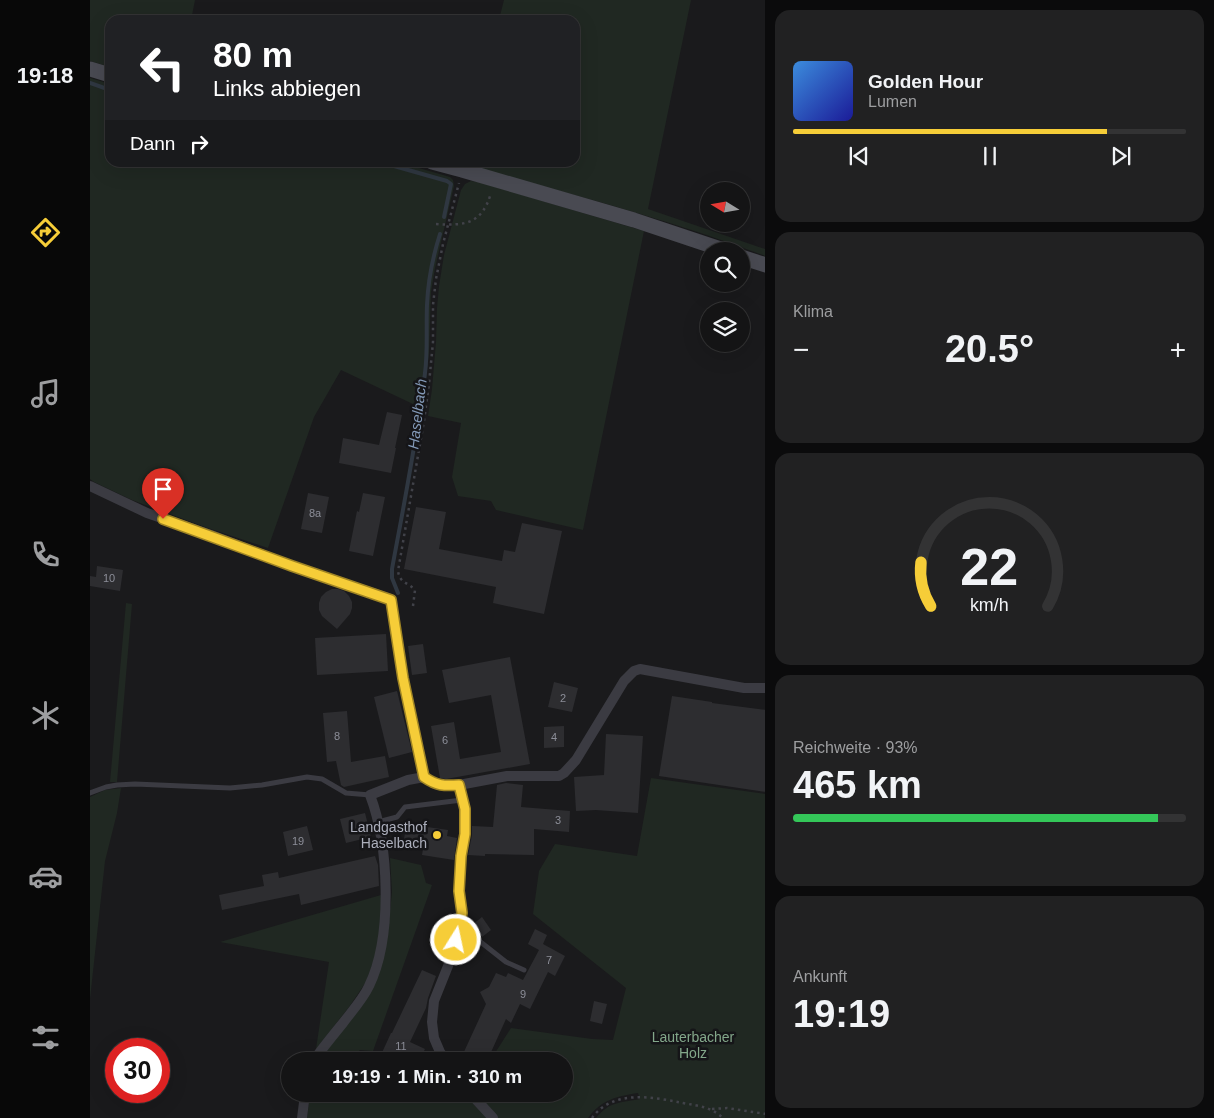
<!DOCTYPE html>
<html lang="de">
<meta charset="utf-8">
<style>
:root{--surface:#141415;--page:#212122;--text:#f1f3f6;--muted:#9d9ea0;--line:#333334;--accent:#f6cd38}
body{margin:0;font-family:Helvetica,sans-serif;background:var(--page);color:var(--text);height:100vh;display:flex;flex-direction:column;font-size:19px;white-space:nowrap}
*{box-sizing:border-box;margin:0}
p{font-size:16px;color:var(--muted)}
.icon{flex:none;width:28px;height:28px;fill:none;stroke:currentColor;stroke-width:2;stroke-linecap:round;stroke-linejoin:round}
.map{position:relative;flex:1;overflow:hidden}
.drawer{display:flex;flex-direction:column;gap:10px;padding:10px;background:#0b0b0c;width:449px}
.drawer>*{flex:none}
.top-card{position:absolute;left:15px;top:15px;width:475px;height:152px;border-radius:15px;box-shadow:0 5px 20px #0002,0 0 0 1px var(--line);background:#202124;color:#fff;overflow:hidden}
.needle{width:32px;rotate:281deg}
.buttons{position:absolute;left:610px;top:182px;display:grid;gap:10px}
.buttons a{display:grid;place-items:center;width:50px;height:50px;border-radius:50%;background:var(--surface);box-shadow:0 5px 20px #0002,0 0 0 1px var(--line);font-size:25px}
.speed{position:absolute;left:15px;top:1038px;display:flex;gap:10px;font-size:25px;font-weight:700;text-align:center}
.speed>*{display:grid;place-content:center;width:65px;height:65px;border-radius:50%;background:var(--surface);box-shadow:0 5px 20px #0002,0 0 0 1px var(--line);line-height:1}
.speed .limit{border:8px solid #d22;background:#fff;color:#111}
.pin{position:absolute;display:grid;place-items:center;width:42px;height:42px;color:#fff;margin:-51px -21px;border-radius:50% 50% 50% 0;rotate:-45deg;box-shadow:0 0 5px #0007}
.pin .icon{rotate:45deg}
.me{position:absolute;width:55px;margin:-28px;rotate:10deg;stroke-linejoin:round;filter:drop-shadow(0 0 4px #0008)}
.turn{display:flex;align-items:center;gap:18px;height:105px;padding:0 25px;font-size:22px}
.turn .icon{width:65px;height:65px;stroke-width:2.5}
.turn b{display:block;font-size:35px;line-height:42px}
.then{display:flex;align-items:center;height:48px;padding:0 25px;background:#0003;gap:10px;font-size:19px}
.big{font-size:38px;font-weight:700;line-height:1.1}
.drawer .card{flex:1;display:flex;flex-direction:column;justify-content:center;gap:8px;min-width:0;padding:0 18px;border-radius:15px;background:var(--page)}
.drawer .dial{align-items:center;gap:0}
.dial svg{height:130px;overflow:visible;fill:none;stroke:var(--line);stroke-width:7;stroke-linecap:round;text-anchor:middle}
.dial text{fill:var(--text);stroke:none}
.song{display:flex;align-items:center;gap:15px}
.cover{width:60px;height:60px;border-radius:8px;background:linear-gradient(135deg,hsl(210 70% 55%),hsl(240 70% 35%))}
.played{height:5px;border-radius:2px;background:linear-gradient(90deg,var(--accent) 80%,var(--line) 80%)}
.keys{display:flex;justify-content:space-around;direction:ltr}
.heat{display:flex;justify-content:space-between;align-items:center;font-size:28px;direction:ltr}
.charge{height:8px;border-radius:4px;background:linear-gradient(90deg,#34c759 93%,var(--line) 0)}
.trip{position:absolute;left:191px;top:1052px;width:292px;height:50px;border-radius:25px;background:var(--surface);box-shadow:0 5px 20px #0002,0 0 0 1px var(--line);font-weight:700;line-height:50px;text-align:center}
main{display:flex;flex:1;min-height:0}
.menu{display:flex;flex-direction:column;width:90px;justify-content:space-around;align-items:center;background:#080808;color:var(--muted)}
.menu .icon{width:35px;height:35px}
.menu .current{color:var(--accent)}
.menu b{font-size:22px;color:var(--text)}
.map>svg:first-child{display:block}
.green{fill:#202822}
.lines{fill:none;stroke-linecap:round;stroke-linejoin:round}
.stream{stroke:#2f3741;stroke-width:4}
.building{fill:#2d2d30}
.path{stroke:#414249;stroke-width:2.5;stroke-dasharray:2.5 4;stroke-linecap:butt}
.lane{stroke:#3b3b42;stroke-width:5}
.street{stroke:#3b3b42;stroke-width:10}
.secondary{stroke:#494a52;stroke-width:15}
.route-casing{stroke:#a08524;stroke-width:12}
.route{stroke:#f6cd38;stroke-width:9}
.poi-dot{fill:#f6cd38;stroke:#151518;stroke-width:2}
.labels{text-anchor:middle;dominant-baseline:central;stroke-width:5;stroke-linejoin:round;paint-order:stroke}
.number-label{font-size:11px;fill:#8c8e98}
.poi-label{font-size:14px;fill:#acafbc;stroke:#151518;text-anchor:end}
.park-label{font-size:14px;fill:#83a78a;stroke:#151518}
.water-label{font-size:15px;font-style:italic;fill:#8399b7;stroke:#151518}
</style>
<main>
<nav class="menu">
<b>19:18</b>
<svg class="icon current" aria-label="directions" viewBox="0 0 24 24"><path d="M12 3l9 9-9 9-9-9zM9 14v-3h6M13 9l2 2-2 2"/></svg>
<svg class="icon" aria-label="music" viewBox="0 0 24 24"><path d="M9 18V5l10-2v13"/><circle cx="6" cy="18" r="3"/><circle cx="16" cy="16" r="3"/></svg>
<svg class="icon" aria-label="phone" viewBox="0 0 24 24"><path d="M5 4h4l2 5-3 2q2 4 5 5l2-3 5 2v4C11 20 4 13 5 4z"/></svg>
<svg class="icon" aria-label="climate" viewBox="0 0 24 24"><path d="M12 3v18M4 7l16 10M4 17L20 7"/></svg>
<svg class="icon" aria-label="car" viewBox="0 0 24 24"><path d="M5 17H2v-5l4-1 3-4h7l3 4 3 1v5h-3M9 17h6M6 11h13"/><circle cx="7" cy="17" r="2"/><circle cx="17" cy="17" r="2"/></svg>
<svg class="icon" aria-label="filters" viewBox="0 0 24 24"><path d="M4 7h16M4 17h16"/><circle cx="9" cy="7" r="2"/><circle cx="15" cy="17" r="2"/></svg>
</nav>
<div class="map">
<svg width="676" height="1118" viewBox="0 0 676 1118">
<rect width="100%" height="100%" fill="#1a1a1c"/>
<g class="green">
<polygon points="0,0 105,0 101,20 20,20 20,67 0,61"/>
<path d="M414 0H601L558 209 675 249V256C581 220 484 195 387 168L382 163 485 162V20H409Z"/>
<polygon points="0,78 20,84 20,162 308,162 360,177 363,180 364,186 345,268 341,292 339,353 332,414 323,404 251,370 224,417 178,548 115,527 42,500 4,482 0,479"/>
<polygon points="381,181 388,182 554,231 493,530 406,510 401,501 368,496 362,477 371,423 338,416 342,389 346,342 347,308 349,286 354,255 371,190 375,184"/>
<polygon points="36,603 42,604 27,782 20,782"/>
<path d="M561 778 675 794V1118H506C520 1101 530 1103 550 1099L548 1093C527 1096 511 1100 498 1118H407L383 1094H475V1061H400L421 1028 502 1039 523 1040 536 988 443 914 449 871 465 844 547 856Z"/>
<polygon points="31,788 27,813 15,861 0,999 0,797 15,790"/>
<polygon points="300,858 331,865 336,883 342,885 283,1051 289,1061 281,1061 282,1051 270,1050 264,1055 262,1061 230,1061 250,1031 267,1011 298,932 302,892"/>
<polygon points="291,895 291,934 287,952 276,982 259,1007 226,1049 239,962 130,942"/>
<polygon points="220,1094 253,1094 254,1100 275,1102 276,1094 375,1094 399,1118 217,1118"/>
</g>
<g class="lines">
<g class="stream">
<polyline points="0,83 20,90"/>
<polyline points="290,162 357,181 361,184 354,217"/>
<path d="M308 593 302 578V569C314 504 327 439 335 373 338 351 336 328 337 305 338 281 343 256 350 234"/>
</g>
</g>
<g class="building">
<polygon points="297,412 312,415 305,448 306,448 301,473 249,463 253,438 289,445"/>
<polygon points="218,493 239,497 232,533 211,529"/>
<polygon points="273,493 295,497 283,556 259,551 267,511 269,512"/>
<polygon points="326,507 356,512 349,549 412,561 414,550 425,552 432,523 472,531 454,614 403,603 406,587 314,569"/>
<polygon points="7,566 33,570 30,591 0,586 0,576 6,577"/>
<polygon points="242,589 248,589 254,591 259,596 262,602 262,608 260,614 247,629 232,616 229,610 229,603 231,597 236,592"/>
<polygon points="296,634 298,671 227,675 225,638"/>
<polygon points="333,644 337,673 322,675 318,646"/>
<polygon points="420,657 440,764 356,779 350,778 341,726 364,722 370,759 411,752 401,695 359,703 352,670"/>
<polygon points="464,682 488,688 482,712 458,707"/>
<polygon points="307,691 322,752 299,758 284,697"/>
<polygon points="582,696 622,702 622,703 676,710 676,792 569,776"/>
<polygon points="257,711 261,762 295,756 299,777 254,787 251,785 246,761 237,762 233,713"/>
<polygon points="474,726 474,747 454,748 454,727"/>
<polygon points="516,734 553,736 548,813 506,810 486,811 484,777 514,775"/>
<polygon points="416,783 433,785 431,807 480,811 479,832 444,829 444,855 395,854 395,856 378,855 382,835 382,826 403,827 407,785"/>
<polygon points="275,813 281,837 256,843 250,819"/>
<polygon points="217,826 223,850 198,856 193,832"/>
<polygon points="316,827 336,831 337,827 358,830 357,836 367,838 364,860 332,855 333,849 313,845"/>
<polygon points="285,856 288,865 289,886 211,905 209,894 132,910 129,895 174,886 172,875 188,872 189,878"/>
<polygon points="392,917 401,930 392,937 382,925"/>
<polygon points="445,929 457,935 453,944 475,956 465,976 458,972 440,1009 430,1004 421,1023 416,1019 397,1061 390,1061 373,1054 396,1004 390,992 399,987 406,973 416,977 418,973 433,980 449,950 438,944"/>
<polygon points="332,970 346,976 338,998 336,1008 320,1042 335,1049 329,1061 299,1061 290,1057 301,1033 302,1033"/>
<polygon points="504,1001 517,1004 512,1024 500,1021"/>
</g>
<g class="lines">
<g class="path">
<path d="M346 224C375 226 392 224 401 193"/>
<path d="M323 606 325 590C318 582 310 584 308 571L334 421 339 384 343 342V305L346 279 353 244 369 183"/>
<polyline points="622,1109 637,1108 676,1114"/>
<path d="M502 1118C523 1089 563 1097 593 1103 609 1106 621 1107 633 1118"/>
</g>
<g class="lane">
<polyline points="0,793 16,787 27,785 45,784 140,788 172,785 217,777 232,779 256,793 280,795"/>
<polyline points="288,822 307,817 315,807 372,800"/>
<polyline points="373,918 376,928 383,936 416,962 434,970"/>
</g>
<g class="street">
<polyline points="0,486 57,513 121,535 202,566 301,599 313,677 334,777 345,784 358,786 369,785 417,776 469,776 474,773 486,760 534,681 544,671 550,669 654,688 676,688"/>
<path d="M225 1061 227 1056C235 1045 244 1034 253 1023 262 1011 273 999 279 986 303 937 299 845 280 795L318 780 334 777"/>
<polyline points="356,1061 350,1052 344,1038 342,1022 344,1001 360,961 366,940 372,913 369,891 371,856 375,834 375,809 369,785"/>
<polyline points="381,1094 403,1118"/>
<polyline points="212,1118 215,1094"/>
</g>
<g class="secondary">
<polyline points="0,69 20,75"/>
<polyline points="342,162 372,170 544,220 637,251"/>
<polyline points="651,257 676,265"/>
</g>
</g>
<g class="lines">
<g class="route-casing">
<path id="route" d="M73 519 202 566 301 600 313 678 334 777C347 786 354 786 369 785L375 809V834L371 856 369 891 372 913 366 940"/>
</g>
<use href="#route" class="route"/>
</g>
<circle class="poi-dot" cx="347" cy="835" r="5"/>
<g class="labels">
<g class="number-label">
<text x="225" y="513">8a</text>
<text x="19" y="578">10</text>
<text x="473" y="698">2</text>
<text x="247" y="736">8</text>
<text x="464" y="737">4</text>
<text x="355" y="740">6</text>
<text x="468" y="820">3</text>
<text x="208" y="841">19</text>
<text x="459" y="960">7</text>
<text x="433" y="994">9</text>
<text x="311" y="1046">11</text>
</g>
<g class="poi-label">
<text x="337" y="827">Landgasthof<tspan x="337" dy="16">Haselbach</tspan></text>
</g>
<g class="park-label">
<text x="603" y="1037">Lauterbacher<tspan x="603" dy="16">Holz</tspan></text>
</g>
<g class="water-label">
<text transform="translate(327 414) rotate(-83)">Haselbach</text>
</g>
</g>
</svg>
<div class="buttons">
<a><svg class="needle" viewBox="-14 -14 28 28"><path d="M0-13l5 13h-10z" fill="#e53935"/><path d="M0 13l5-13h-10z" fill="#9d9ea0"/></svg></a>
<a><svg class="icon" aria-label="search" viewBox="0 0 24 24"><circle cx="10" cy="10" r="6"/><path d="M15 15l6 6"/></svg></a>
<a><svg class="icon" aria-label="layers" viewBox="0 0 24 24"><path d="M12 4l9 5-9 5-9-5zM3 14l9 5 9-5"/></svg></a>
</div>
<div class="speed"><div class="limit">30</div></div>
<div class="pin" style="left:73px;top:519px;background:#d93025"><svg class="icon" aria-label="arrive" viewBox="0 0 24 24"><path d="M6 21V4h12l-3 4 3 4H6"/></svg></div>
<svg class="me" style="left:366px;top:940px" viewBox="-20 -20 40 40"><circle r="17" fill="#f6cd38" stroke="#fff" stroke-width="3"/><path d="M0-11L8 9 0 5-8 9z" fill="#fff"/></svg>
<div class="trip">19:19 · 1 Min. · 310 m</div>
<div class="top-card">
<div class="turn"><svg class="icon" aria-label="left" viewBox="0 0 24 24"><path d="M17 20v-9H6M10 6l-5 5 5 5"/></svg><div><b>80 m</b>Links abbiegen</div></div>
<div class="then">Dann<svg class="icon" aria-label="right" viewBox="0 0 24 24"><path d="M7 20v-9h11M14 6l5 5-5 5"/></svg></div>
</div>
</div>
<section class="drawer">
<div class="card">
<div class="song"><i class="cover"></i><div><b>Golden Hour</b><p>Lumen</p></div></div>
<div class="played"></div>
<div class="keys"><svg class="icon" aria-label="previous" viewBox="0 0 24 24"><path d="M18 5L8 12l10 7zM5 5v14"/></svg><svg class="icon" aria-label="pause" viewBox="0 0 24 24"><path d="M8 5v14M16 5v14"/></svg><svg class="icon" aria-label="next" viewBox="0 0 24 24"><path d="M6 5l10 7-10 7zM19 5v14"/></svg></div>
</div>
<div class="card"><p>Klima</p>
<div class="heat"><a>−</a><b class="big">20.5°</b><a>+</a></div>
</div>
<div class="card dial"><svg viewBox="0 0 100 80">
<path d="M14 69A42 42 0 1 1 86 69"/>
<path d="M14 69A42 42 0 0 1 8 42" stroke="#f6cd38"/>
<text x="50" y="56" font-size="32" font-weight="700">22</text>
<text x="50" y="72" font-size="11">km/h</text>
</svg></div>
<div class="card"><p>Reichweite · 93%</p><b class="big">465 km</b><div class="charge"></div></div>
<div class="card"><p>Ankunft</p><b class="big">19:19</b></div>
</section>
</main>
